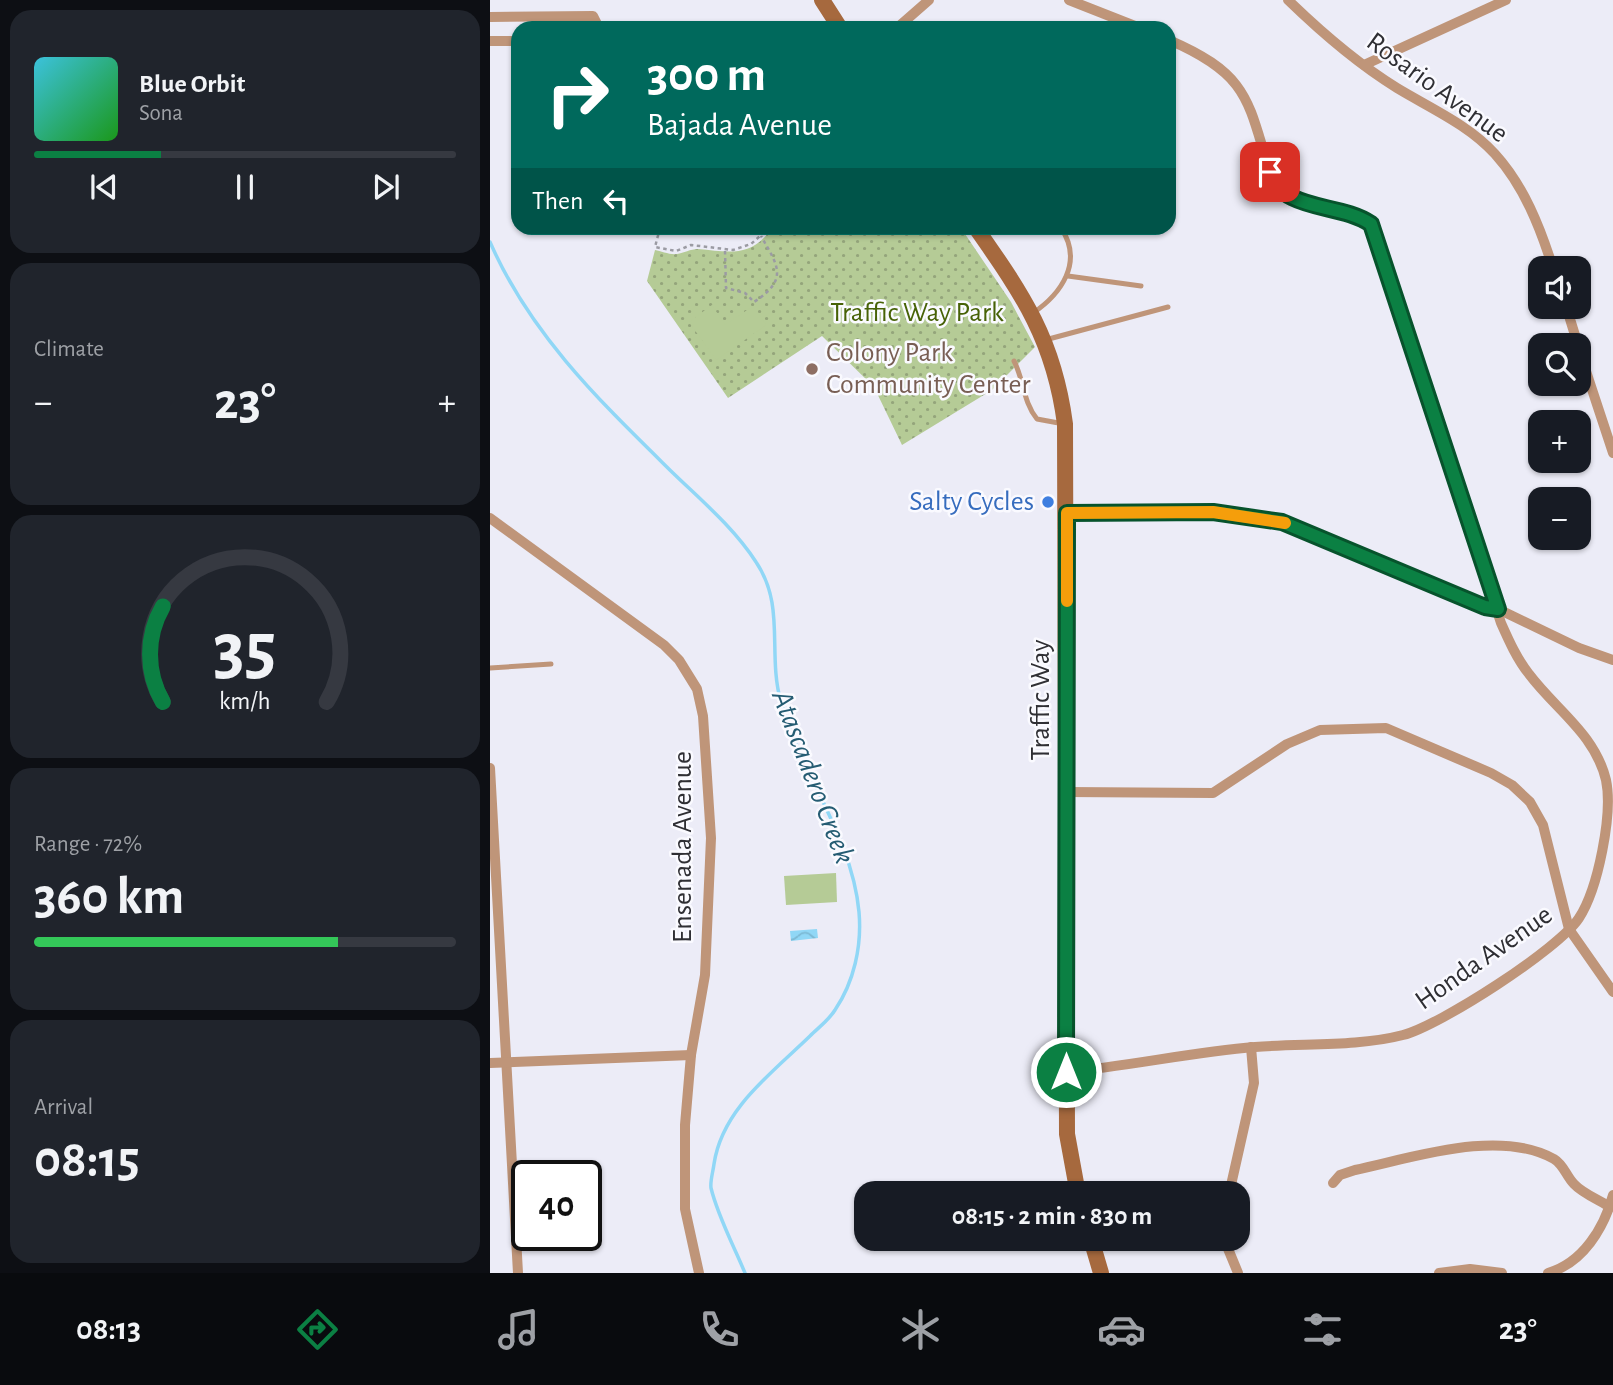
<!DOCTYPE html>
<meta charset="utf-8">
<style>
:root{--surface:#171b24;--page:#20242c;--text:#f1f3f6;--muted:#9ea1a6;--line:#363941;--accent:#0b8043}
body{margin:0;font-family:"Alegreya Sans",sans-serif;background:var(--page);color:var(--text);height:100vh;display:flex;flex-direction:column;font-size:26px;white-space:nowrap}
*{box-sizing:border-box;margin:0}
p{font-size:23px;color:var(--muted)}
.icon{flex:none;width:38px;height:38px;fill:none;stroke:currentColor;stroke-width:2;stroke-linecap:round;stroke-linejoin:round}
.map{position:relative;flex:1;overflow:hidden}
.side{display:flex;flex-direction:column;gap:10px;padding:10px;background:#0d0f14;width:490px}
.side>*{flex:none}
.banner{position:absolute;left:21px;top:21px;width:665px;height:214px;border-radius:21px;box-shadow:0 2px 5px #0004;background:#00695c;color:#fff;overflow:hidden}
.buttons{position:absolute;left:1038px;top:256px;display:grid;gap:14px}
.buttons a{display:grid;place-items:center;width:63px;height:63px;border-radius:14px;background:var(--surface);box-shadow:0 2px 5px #0004;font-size:35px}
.speed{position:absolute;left:21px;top:1160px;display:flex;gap:14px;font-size:35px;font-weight:700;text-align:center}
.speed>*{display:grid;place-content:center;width:91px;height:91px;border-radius:50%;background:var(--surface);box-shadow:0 2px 5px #0004;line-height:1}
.speed .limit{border:4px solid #111;border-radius:10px;background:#fff;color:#111}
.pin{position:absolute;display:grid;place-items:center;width:60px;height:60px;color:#fff;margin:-30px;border-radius:14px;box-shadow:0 4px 10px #0006}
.me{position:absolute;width:77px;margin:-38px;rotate:0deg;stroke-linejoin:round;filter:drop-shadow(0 0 5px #0008)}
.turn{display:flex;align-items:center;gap:24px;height:147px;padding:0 21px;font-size:32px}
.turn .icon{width:91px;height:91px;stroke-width:2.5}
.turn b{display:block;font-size:49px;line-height:60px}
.then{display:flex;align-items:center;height:66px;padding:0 21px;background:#0003;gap:14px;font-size:26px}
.big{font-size:52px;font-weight:700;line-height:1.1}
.side .widget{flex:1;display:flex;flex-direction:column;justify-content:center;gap:10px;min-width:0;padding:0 24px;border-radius:21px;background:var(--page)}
.side .dial{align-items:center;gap:0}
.dial svg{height:182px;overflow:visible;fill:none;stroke:var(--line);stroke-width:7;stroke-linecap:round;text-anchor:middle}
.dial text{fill:var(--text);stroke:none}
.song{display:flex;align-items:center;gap:21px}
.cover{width:84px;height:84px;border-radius:10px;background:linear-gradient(135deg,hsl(190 70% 55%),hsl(120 70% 35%))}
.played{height:7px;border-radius:4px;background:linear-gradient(90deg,var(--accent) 30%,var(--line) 30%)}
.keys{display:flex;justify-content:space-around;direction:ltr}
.heat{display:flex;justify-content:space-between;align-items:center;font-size:38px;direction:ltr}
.charge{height:10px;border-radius:5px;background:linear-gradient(90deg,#34c759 72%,var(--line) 0)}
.trip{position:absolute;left:364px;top:1181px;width:396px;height:70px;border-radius:21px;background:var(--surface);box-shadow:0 2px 5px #0004;font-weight:700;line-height:70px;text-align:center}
.tab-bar{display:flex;height:112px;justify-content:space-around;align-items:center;background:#090b0e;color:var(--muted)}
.tab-bar .icon{width:49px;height:49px}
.tab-bar .selected{color:var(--accent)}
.tab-bar b{font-size:32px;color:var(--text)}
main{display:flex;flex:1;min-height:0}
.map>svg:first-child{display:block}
.grass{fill:url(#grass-dots)}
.pitch{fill:#b5cb96}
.water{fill:url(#water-waves)}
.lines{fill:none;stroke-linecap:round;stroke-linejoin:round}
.stream{stroke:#90d7f6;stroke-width:3.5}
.path{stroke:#9b9ba3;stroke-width:2.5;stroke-dasharray:3.5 3.5;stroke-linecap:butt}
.lane{stroke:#bf9579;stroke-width:5}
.street{stroke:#bf9579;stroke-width:10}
.secondary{stroke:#a6693e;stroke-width:16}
.route-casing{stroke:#07532c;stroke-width:18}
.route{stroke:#0b8043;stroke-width:12}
.slow{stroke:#f59e0b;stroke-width:12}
.education-dot{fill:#8d6e63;stroke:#fafaff;stroke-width:2.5}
.shop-dot{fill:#3f7fe0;stroke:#fafaff;stroke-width:2.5}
.labels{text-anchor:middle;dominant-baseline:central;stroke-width:5;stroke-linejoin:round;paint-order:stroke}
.street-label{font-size:28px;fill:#2f2f34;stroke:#fafaff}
.park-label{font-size:28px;fill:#476207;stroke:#fafaff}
.education-label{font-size:28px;fill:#785e54;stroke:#fafaff;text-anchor:start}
.shop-label{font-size:28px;fill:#366cbe;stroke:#fafaff;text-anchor:end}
.water-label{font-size:30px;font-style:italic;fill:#255c73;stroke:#fafaff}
</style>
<main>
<section class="side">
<div class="widget">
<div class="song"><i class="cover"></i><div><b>Blue Orbit</b><p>Sona</p></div></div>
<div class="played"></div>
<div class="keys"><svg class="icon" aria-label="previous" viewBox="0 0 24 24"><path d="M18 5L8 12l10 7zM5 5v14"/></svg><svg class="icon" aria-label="pause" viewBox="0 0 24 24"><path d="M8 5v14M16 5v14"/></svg><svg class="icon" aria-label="next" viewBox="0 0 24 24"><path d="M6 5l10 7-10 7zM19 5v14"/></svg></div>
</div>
<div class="widget"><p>Climate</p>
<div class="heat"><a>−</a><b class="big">23°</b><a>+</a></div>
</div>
<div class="widget dial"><svg viewBox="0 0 100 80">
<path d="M14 69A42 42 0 1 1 86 69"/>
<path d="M14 69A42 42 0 0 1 14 27" stroke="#0b8043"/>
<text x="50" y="56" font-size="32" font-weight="700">35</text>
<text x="50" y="72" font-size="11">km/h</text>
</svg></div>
<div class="widget"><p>Range · 72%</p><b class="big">360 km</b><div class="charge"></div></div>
<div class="widget"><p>Arrival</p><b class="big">08:15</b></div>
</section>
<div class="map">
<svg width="1123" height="1273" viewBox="0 0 1123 1273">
<defs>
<pattern id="grass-dots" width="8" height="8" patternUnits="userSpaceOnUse" patternTransform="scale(1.75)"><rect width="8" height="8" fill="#b5cb96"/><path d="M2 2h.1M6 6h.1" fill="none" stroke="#94a57b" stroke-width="1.8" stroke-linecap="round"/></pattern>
<pattern id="water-waves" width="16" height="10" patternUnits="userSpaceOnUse" patternTransform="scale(1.75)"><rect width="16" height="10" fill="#90d7f6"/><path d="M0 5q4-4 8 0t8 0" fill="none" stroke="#7cb9d4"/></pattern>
</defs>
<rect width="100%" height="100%" fill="#ececf7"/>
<path class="grass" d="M282 228H471L521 302 545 347 502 390 412 445 384 387 332 336 238 398 157 281 165 250C171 251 180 255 187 254 194 253 200 249 208 249 240 252 261 258 282 228Z"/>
<g class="pitch">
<polygon points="222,305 235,325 263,306 276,325 226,360 199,322"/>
<polygon points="346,873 347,902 296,905 294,876"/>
</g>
<polygon class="water" points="327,929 328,938 301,941 300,931"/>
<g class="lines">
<path class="stream" d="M0 242C41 336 112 403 183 473 212 501 244 528 266 562 296 606 277 654 291 702 311 774 362 836 369 912 372 946 364 982 345 1010 339 1020 328 1028 320 1036 282 1073 232 1109 224 1164 223 1172 220 1181 221 1188 228 1217 244 1246 255 1273"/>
<g class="path">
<polyline points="170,228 165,247 186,251 201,245 243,250 261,244 279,228"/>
<path d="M235 251 236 288 255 293 264 302C299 279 288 266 271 236"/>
</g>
<g class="lane">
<polyline points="578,276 651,286"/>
<path d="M543 313C571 294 594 262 571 228"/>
<polyline points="555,340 678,307"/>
<path d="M524 361C534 380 533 402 547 419L574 424"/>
<polyline points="0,668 61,664"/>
</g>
<g class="street">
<polyline points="579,0 650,28"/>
<path d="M798 0C831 32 868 64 907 88 940 108 979 125 1005 154 1034 186 1050 227 1063 268"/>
<polyline points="0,17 103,16 109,28"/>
<polyline points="407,28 439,0"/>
<polyline points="0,41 28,41"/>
<polyline points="874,65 1016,0"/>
<polyline points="1076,306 1088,345"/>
<polyline points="1088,347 1123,453"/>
<polyline points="577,513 709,511 792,522 994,607 1008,609 1089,648 1123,660"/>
<polyline points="0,518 174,645 189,660 207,689 213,716 221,838 215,975 201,1055 195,1125 195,1209 209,1273"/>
<polyline points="0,768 28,1273"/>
<polyline points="577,792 723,793 797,744 830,730 896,728 1001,773 1022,785 1040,802 1053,825 1079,929 1123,992"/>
<polyline points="0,1063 201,1055"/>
<path d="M576 1072C640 1066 702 1052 765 1047 813 1043 867 1047 913 1035 949 1026 1069 949 1089 918 1108 889 1123 814 1116 780 1105 734 1066 710 1039 674 1027 659 1019 641 1011 623L881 224 869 216 799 197 784 184C757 105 765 77 679 40"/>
<path d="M843 1183 850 1175 865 1170C922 1158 1009 1128 1064 1159 1074 1165 1076 1176 1084 1184 1092 1193 1109 1200 1120 1207"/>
<polyline points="739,1194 764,1083 761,1047"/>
<polyline points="734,1239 748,1273"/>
<polyline points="949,1273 980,1269 1012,1273"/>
<path d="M1058 1273C1093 1263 1114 1228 1123 1195"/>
</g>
<g class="secondary">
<polyline points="332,0 350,28"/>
<path d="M486 228C533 295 564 340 575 424L577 1134 588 1194"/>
<polyline points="601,1239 611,1273"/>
</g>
</g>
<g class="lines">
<g class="route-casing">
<path id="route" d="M576 1072 577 513 723 512 792 522 995 607 1008 609 881 224C849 202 794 213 780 172"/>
</g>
<use href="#route" class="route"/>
<polyline class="slow" points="577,601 577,513 723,512 795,523"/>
</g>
<circle class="education-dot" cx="322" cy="369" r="7"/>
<circle class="shop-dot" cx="558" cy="502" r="7"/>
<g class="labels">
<g class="street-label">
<text transform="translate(947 88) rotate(36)">Rosario Avenue</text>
<text transform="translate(551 700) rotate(-90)">Traffic Way</text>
<text transform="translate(193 847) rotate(-90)">Ensenada Avenue</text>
<text transform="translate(994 958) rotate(-35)">Honda Avenue</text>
</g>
<g class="park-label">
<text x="427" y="313">Traffic Way Park</text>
</g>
<g class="education-label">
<text x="336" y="353">Colony Park<tspan x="336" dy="32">Community Center</tspan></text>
</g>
<g class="shop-label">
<text x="544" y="502">Salty Cycles</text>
</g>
<g class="water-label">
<text transform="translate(323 777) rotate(69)">Atascadero Creek</text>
</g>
</g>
</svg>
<div class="buttons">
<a><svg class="icon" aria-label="sound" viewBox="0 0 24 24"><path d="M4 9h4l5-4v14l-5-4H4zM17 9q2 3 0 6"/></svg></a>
<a><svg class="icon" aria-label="search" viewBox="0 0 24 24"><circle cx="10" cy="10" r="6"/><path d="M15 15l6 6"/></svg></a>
<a>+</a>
<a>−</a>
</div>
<div class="speed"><div class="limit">40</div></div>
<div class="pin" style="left:780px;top:172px;background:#d93025"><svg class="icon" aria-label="arrive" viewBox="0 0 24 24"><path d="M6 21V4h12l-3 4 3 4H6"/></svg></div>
<svg class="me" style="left:576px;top:1072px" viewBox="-20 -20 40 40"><circle r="17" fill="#0b8043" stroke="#fff" stroke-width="3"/><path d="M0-11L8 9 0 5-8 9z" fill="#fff"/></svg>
<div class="trip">08:15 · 2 min · 830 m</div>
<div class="banner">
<div class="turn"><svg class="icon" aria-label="right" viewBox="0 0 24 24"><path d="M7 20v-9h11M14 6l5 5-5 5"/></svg><div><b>300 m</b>Bajada Avenue</div></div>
<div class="then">Then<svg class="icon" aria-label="left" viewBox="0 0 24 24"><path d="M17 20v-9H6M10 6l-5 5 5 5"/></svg></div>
</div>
</div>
</main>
<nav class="tab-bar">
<b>08:13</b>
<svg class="icon selected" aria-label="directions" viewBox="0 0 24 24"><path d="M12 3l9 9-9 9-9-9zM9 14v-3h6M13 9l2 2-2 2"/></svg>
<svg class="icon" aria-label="music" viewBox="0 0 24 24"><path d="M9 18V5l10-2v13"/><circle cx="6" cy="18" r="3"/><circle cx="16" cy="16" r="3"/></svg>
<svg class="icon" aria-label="phone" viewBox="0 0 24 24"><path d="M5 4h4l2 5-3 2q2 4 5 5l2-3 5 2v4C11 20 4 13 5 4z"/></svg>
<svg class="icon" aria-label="climate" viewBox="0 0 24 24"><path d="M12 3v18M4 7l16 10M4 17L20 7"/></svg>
<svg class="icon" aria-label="car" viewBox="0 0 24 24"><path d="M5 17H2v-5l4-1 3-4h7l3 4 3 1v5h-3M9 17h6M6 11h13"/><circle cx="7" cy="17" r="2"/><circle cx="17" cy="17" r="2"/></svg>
<svg class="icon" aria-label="filters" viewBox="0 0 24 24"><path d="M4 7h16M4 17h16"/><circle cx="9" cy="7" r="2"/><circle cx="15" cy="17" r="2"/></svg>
<b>23°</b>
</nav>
